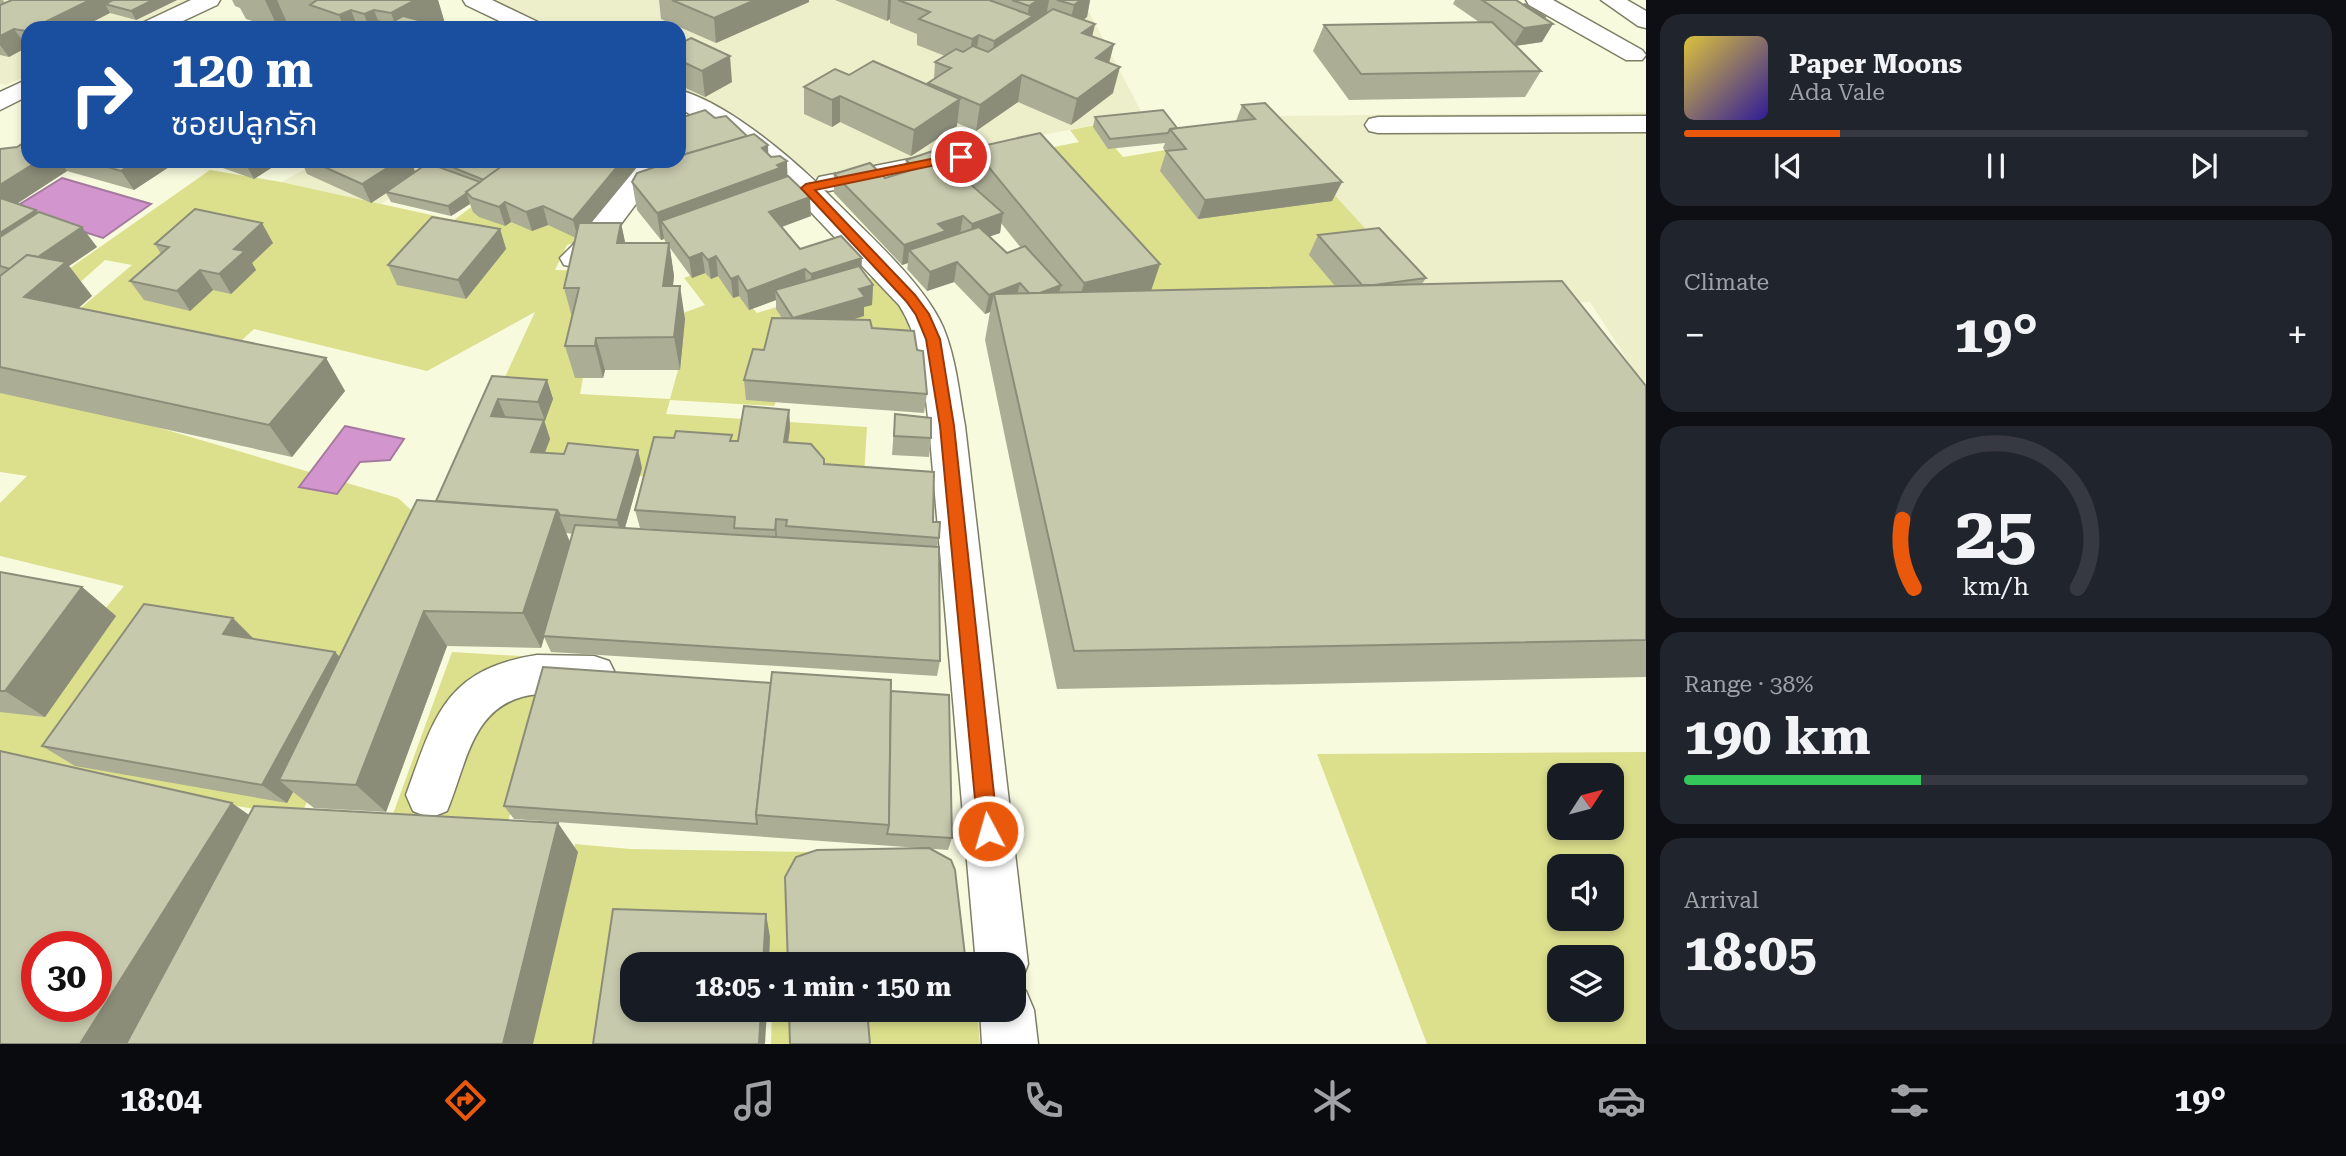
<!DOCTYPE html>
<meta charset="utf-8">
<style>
:root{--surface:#171b24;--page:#20242c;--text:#f1f3f6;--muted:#9ea1a6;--line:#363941;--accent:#ea580c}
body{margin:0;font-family:"Roboto Serif","Noto Sans Thai",serif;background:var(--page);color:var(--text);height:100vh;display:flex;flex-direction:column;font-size:26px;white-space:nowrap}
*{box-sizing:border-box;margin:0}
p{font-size:23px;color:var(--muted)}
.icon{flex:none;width:38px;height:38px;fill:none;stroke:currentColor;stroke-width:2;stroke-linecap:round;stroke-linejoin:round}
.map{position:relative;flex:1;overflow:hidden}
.details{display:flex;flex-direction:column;gap:14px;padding:14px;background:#0d0f14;width:700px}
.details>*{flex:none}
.top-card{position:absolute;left:21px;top:21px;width:665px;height:147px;border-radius:21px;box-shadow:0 4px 10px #0003;background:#1a4fa0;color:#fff;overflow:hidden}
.needle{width:46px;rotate:54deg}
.controls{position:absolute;left:1547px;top:763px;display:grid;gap:14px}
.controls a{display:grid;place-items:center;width:77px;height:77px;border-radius:14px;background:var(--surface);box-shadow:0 4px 10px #0003;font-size:35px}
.speed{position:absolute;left:21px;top:931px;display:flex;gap:14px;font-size:35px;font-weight:700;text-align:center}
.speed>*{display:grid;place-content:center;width:91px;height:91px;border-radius:50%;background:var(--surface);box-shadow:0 4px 10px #0003;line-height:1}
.speed .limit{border:10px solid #d22;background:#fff;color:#111}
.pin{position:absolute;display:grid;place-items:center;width:60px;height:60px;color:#fff;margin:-30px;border:4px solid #fff;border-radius:50%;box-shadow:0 2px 7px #0007}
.me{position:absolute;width:77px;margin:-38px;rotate:354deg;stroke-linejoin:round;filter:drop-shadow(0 0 5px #0008)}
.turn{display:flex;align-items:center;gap:24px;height:147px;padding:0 35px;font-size:32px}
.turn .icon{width:91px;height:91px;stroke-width:2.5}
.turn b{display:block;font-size:49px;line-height:60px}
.big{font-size:52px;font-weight:700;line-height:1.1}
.details .tile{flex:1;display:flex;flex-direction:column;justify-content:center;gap:10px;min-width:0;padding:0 24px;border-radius:21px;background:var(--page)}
.details .dial{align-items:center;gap:0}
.dial svg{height:182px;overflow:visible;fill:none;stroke:var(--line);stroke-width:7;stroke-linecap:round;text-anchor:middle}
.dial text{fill:var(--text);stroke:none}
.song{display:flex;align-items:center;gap:21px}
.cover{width:84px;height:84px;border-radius:10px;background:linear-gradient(135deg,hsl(50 70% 55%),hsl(250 70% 35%))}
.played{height:7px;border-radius:4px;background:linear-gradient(90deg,var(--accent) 25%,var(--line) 25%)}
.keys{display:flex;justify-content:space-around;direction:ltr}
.heat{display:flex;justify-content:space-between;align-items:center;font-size:38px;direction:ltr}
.charge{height:10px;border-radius:5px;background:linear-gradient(90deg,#34c759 38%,var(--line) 0)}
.trip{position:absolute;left:620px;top:952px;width:406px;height:70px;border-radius:21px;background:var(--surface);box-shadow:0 4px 10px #0003;font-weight:700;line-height:70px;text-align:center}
.tabs{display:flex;height:112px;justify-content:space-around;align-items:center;background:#090b0e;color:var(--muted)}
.tabs .icon{width:49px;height:49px}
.tabs .on{color:var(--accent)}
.tabs b{font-size:32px;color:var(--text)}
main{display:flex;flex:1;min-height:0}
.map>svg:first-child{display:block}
.built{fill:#edefcb}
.green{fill:#dcdf8c;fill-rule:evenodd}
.water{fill:#d395ce;stroke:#a57a9f;stroke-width:2}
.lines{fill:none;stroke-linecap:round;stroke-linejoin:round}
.minor-casing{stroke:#7d7e65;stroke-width:3}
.major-casing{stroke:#7d7e65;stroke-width:3}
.minor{fill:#fff;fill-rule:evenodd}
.major{fill:#fff;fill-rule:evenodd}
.wall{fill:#abad95;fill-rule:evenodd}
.shaded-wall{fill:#8b8d79}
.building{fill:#c7c9ad;stroke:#8b8d79;stroke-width:2;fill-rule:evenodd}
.route{fill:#ea580c;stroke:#983908;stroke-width:2}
</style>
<main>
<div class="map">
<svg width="1646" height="1044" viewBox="0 0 1646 1044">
<rect width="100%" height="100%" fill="#f8fade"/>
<g class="built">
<polygon points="0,0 188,0 128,28 28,28 28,75 6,85 0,84"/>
<polygon points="487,0 1071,0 1086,6 1143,115 818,180 745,121 679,88 679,28 551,28"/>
<polygon points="1646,112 1646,389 1590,302 1437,307 1262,116"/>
<polygon points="321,161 445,161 381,204 281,182"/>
</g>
<g class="green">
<polygon points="1096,125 1123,157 1277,132 1437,307 1174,315 1029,152 1079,142 1070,130"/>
<polygon points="210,170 281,182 454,220 474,205 575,228 583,239 567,245 555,270 603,271 580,394 670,399 681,359 664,320 705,305 684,278 714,267 757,313 872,278 897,301 918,348 925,372 800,345 774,406 670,400 666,414 867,427 863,491 647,477 493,457 499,390 535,312 427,371 254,329 216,364 52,332 132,265 105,260 0,354 0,284 33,294"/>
<polygon points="0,381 398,498 433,530 300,817 0,765 0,692 39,689 124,586 0,556 0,503 27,476 0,472"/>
<polygon points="452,652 554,658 504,836 389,825"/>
<path d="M1646 752V1044H1427L1317 754ZM1559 775H1612V828H1559ZM1559 866H1612V919H1559ZM1559 957H1612V1010H1559Z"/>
<polygon points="575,844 630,849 812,852 817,964 774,964 774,955 616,945 602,1044 530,1044"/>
<polygon points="772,1010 977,1010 980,1044 771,1044"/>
</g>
<g class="water">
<polygon points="62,178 151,204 103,238 12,209"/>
<polygon points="345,426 404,439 390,460 360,462 337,494 299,487"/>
</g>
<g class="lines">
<g class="minor-casing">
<g id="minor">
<polygon points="191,0 220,0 217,5 168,28 139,28 142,23"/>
<polygon points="463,0 492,0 540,23 543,28 514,28 466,5"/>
<polygon points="28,79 28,96 0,110 0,92"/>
<path d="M679 90C724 102 782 150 816 182L819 177 829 175 981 145 990 147 1012 174 1008 180C990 184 985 176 974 162L829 191 824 190C860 227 923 281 943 327 956 358 959 393 965 426L1028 964 1021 983 1013 986V964H976L929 426C924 385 922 341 899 305L770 169 725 134 679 108Z"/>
<polygon points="1646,116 1646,132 1378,133 1369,131 1365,125 1369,119 1378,117"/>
<polygon points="640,161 668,161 594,260 575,267 564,265 560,258 572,246"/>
<path d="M537 655 594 656 609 661 616 675 609 689C587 697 564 692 540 694 472 699 468 761 447 811L430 818 413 811 406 795C434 717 445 669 537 655Z"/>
<polygon points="1013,986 1026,991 1034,1010 1038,1044 982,1044 980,1010 1013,1010"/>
</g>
</g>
<g class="major-casing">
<g id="major">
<polygon points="1526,0 1553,0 1642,50 1646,55 1642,60 1626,60 1529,5"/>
<polygon points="1601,0 1627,0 1646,11 1646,28 1638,26"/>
</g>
</g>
<use href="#minor" class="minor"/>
<use href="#major" class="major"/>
</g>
<g class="wall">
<polygon points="0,0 3,0 5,3 12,0 177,0 136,20 110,13 28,28 28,47 9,57 0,55"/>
<polygon points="232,0 438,0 446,27 300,28 288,25 283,28 273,28 246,19 240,8 235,6"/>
<polygon points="659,0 809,0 809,2 716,43 661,19"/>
<polygon points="835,0 1090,0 1087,17 1083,20 1095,24 1092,36 1114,44 1109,63 1113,93 1071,125 1018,102 976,131 957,123 957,126 911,156 840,122 832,127 804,114 804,87 849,75 928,85 928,83 934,79 935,62 945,56 917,45 917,34 890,23 890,19 887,21"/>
<polygon points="1455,0 1516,0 1545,18 1542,42 1516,46 1541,71 1525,97 1349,100 1313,51 1324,25 1479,22 1453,4"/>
<polygon points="679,44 732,82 705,97 679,85"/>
<polygon points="1242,105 1342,182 1332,201 1198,219 1160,171 1166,152 1163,148 1165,143 1108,149 1093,127 1095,117 1177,128 1236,121"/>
<polygon points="715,118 747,136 771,157 787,161 787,176 811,216 782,227 800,249 861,270 873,285 872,305 864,307 864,316 851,320 872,328 917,350 927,394 924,413 746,400 744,380 764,350 782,318 776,309 776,300 749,310 739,296 733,298 718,276 711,279 705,273 692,278 670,248 674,276 673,286 685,319 680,370 605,370 603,378 575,378 565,346 572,317 564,288 576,238 548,225 532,231 511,222 505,226 479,217 473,212 470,204 451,216 391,202 386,193 371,203 307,174 303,165 301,167 285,161 411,161 415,172 436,166 434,161 642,161 591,223 621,223 625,243 666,243 664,239 661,240 637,210 632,182 650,169 649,165 679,161 679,123"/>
<path d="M973 148 1160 264 1151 290 1335 286 1309 255 1318 235 1426 278 1422 284 1646 386V677L1057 689 985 340 990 312 985 314 954 282 927 291 907 269 908 263 902 265 834 193V174L885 178 905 172 906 160 972 185 968 181ZM1001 223 1021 248 1007 253 990 236 1000 233Z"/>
<polygon points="0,149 28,161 165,161 169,167 134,190 67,171 16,204 36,210 38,213 97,247 69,266 92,296 78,308 326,358 345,391 292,457 0,393"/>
<polygon points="203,161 282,161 254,179"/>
<polygon points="500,229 506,249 466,299 397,285 388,265"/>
<polygon points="273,243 252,263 256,270 231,294 213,290 190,311 144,300 130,281 161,254 155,244"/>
<path d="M492 376 547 380 553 399 544 421 550 439 545 453 642 468 625 528 735 535 640 528 635 510 732 441H738L789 410 790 428 788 443 824 464 933 522 939 538 937 547 940 661 937 676 551 652 544 637 541 648 447 646 386 812 314 808 293 792 287 803 75 766 42 746 254 639 335 652 340 657 436 501ZM566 533 573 534 570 543Z"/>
<polygon points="895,414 931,438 929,457 892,455"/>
<polygon points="0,572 82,587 116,616 45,717 0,712"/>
<polygon points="891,691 952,838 948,850 514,819 504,806"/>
</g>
<g class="shaded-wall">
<polygon points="90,0 137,0 105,4 110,13 81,28 33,28"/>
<polygon points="153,0 177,0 136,20 131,11"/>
<polygon points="265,0 277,0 288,25 283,28 278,28"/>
<polygon points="415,0 438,0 446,27 397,28 391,13"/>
<polygon points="755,0 809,0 809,2 716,43 714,18"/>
<polygon points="888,0 891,0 890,19 887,21"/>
<polygon points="1038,0 1049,0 1046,17 991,67 994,41 1027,20 1029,6"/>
<polygon points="1081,0 1090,0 1087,17 1068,31 1074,5"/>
<polygon points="351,10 358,28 344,28 339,15"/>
<polygon points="374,10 381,28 369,28 364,14"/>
<polygon points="1545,17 1540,26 1553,24 1542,42 1513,46 1524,28"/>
<polygon points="1095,24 1089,50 1082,33"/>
<polygon points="14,29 27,47 9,57 0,45 0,36"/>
<polygon points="979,35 975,61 968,65 972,39"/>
<polygon points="1114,44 1107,70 1096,58"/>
<polygon points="730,56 732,82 705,97 702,71"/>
<polygon points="1120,67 1113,93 1071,125 1077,99"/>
<polygon points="1022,75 1018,102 976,131 980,105"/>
<polygon points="840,96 840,122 832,127 832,100"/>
<polygon points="960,99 957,126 911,156 914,130"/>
<polygon points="768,145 769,172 777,165 787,161 788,188 661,221 664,239 661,240 657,213 762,148"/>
<polygon points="38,161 60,161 67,171 9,209 0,198 0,185"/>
<polygon points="136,161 165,161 169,167 134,190 121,171"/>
<polygon points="244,161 282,161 254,179"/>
<polygon points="398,161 411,161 416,174 371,203 362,184"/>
<polygon points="622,161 642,161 578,239 573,220"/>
<polygon points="1342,182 1332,201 1198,219 1205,200"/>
<polygon points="467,194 470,204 451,216 448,206"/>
<polygon points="810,197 811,216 770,231 769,212"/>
<polygon points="505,202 511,222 505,226 499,207"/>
<polygon points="543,206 548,225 532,231 526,212"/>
<polygon points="36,210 51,230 0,263 0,233"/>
<polygon points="1003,213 1000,233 969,244 972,224"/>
<polygon points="963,216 960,235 909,250 908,263 902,265 904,245 938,224"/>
<polygon points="262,223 273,243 252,263 256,270 231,294 219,274 234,249"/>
<polygon points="621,223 628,256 617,243"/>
<polygon points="82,227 97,247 69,266 92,296 53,331 24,297 17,271"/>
<polygon points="500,229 506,249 466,299 458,280"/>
<polygon points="669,243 674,276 669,319 663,286"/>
<polygon points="702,253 705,273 692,278 689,258"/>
<polygon points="716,256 718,276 711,279 708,260"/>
<polygon points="862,258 861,278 811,293 811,274"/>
<polygon points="957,262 954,282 927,291 930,272"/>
<polygon points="1160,264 1149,297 1075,316 1084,283"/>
<polygon points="805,269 806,288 775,290 776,300 749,310 747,291"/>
<polygon points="200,270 213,290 190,311 177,291"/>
<polygon points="738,276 739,296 733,298 731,279"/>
<polygon points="1020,283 1015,303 994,294 990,312 985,314 989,295"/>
<polygon points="873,285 872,305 864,307 864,316 794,337 793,318 859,289"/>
<polygon points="1061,285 1056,305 1032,295"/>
<polygon points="680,286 685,319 680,370 674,337"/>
<polygon points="596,338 605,370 603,378 595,346"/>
<polygon points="326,358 345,391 292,457 269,425"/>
<polygon points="547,380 553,399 545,421 538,402"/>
<polygon points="498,399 506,418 491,416"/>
<polygon points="789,410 790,428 785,461 784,442"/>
<polygon points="544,420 550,439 538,470 531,452"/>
<polygon points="638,450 642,468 622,538 617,520"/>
<polygon points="557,510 572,547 541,648 523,613"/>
<polygon points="776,519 777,537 776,548 775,530"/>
<polygon points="82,587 116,616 45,717 5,691"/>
<polygon points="424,611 447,646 386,812 356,785"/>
<polygon points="233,618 256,641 223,634"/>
<polygon points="335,652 355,674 279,780 293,792 287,803 262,785"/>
<polygon points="232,803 275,833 150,1044 80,1044"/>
<polygon points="558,823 578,852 533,1044 503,1044"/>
<polygon points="766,914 770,937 769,964 763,964"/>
<polygon points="761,1010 767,1010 765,1044 759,1044"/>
</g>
<g class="building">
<polygon points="12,0 90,0 33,28 28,28 28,30 26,31 14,29 0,36 0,5"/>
<polygon points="113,0 153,0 131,11 105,4"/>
<polygon points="317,0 415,0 391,13 374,10 364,14 351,10 339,15 310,5"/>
<polygon points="672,0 755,0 714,18"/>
<polygon points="898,0 989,0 1033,16 994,41 979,35 972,39 919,19 930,12"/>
<polygon points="1012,0 1038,0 1029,6"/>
<polygon points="1057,0 1081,0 1074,5"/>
<polygon points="1482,0 1516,0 1553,24 1524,28"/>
<polygon points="1525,4 1545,17 1544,18 1524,5"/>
<polygon points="1053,9 1095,24 1082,33 1114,44 1096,58 1120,67 1077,99 1022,75 980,105 928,83 951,68 935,62 956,49 963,52 973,46 988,52"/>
<polygon points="403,16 437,25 432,28 319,28 330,22 350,28 358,23 369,26 378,21 389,24"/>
<polygon points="1492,22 1541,71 1361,74 1324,25"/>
<polygon points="691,38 730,56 702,71 679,60 679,44"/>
<polygon points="873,61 960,99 914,130 840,96 832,100 804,87 835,69 849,75"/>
<polygon points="1265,103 1342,182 1205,200 1166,151 1186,149 1170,129 1255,119 1242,105"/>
<polygon points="705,110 715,118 726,116 747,136 679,156 679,129 683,127 679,124 679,123 683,117"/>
<polygon points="1163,110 1177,128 1170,129 1168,133 1110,139 1095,117"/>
<polygon points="1040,133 1160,264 1084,283 973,148"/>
<polygon points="754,134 768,145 762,148 771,157 780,156 787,161 777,165 780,168 657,213 632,182 637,173 655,167 652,164 662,161 679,161 679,156"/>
<polygon points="28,140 28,161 38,161 0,185 0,149 17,147"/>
<polygon points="933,151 1003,213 972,224 963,216 938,224 946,231 904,245 834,174 870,163 885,178 915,169 906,160"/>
<polygon points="87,161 136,161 121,171"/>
<polygon points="311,161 398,161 362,184"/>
<polygon points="437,161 509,161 484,180"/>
<polygon points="509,161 622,161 573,220 543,206 526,212 505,202 499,207 472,198 466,192"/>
<polygon points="652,161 662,161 652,164 652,167 649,165"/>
<polygon points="428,163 480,182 466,192 467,193 448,206 386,192"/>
<polygon points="788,176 810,197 769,212 800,249 841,236 862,258 811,274 805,269 747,291 738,276 731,279 716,256 708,260 702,253 689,258 661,221"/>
<polygon points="0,198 36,210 0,233"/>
<polygon points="195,209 262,223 234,249 245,251 219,274 200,270 177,291 130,281 169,247 155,244"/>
<polygon points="39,212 82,227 38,257 27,255 10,269 0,266 0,237"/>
<polygon points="432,217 500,229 458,280 388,265"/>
<polygon points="579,223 621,223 617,243 669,243 663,286 680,286 674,337 596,338 595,346 565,346 579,288 564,288"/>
<polygon points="979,227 1007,253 1025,246 1061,285 1040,293 1029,293 1020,283 989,295 957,262 930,272 909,250"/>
<polygon points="1379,228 1426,278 1374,285 1362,285 1318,235"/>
<polygon points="27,255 66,262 24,297 326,358 269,425 0,367 0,276"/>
<polygon points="859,266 873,285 859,289 865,297 793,318 775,290"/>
<polygon points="1562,281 1646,386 1646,640 1074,651 994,294"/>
<polygon points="772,318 870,320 872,328 914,331 917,350 923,351 927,394 744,380 753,349 764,350"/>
<polygon points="492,376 547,380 538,402 498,399 491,416 544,420 531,452 564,454 568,443 638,450 617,520 560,515 557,510 436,501"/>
<polygon points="744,406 789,410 784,442 811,444 824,459 824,464 934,472 933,522 940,522 939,538 786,526 787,520 776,519 775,530 734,528 735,517 635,510 654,437 674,438 676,431 732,435 730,441 738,441"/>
<polygon points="895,414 931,418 931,438 894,436"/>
<polygon points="417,500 557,510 523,613 424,611 356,785 279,780"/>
<polygon points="575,525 939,547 940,661 543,636"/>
<polygon points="0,572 82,587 5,691 0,691"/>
<polygon points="144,604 233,618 223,634 335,652 262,785 42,746"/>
<polygon points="543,667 771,683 756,815 757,824 504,806"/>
<polygon points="772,672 891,680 889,825 756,815"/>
<polygon points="891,691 949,695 952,838 887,834 889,825"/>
<path d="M0 751 232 803 80 1044H0ZM37 947H96V1006H37Z"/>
<polygon points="254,806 558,823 503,1044 126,1044"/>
<polygon points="929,848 951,860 955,870 966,964 788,964 785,877 796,857 817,850"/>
<polygon points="613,909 766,914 763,964 632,964 632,1010 761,1010 759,1044 593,1044"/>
<polygon points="789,1010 867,1010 870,1044 790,1044"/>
</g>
<polygon class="route" points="961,153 965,154 965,159 815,190 915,295 929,314 940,339 954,426 998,831 995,838 988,841 981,838 978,831 940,426 926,339 916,315 906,301 801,188 806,184"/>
</svg>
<div class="controls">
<a><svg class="needle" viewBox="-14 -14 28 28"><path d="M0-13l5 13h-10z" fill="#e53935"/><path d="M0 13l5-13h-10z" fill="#9ea1a6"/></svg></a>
<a><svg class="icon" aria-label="sound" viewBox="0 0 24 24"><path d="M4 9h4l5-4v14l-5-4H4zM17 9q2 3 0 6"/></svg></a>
<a><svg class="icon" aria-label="layers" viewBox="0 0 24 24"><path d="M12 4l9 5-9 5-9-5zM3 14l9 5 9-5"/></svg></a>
</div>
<div class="speed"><div class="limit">30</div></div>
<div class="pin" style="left:961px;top:157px;background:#d93025"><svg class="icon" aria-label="arrive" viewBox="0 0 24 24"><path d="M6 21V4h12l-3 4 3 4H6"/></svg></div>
<svg class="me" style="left:988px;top:831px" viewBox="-20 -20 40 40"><circle r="17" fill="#ea580c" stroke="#fff" stroke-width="3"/><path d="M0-11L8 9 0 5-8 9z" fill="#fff"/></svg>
<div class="trip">18:05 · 1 min · 150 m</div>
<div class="top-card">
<div class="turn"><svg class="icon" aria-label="right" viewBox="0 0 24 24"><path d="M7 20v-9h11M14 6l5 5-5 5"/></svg><div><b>120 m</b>ซอยปลูกรัก</div></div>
</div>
</div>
<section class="details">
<div class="tile">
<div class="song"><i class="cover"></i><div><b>Paper Moons</b><p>Ada Vale</p></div></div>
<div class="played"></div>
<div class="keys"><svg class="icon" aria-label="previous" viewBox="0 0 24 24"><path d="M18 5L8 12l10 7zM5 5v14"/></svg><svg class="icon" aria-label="pause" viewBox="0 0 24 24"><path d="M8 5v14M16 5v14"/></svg><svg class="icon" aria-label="next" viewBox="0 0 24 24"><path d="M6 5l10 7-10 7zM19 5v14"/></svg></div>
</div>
<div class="tile"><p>Climate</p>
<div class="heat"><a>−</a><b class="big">19°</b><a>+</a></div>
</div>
<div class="tile dial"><svg viewBox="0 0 100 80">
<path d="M14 69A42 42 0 1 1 86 69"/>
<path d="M14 69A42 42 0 0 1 9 39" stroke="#ea580c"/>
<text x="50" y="56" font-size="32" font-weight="700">25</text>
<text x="50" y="72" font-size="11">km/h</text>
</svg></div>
<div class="tile"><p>Range · 38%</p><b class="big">190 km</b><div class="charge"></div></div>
<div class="tile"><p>Arrival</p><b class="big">18:05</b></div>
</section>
</main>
<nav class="tabs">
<b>18:04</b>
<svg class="icon on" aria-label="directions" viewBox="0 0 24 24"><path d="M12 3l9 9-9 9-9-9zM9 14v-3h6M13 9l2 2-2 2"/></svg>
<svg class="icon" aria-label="music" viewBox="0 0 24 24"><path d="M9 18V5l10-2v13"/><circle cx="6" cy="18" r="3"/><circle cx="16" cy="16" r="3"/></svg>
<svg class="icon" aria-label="phone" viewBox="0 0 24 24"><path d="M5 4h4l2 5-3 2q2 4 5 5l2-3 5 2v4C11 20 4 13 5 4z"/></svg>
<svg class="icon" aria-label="climate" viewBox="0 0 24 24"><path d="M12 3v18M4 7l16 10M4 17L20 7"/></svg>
<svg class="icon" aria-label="car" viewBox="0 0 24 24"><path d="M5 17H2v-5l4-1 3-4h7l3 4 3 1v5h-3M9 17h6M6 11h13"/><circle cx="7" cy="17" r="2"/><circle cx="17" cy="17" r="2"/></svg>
<svg class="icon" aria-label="filters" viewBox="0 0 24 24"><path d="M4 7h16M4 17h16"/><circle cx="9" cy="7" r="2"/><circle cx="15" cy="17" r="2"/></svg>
<b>19°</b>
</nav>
